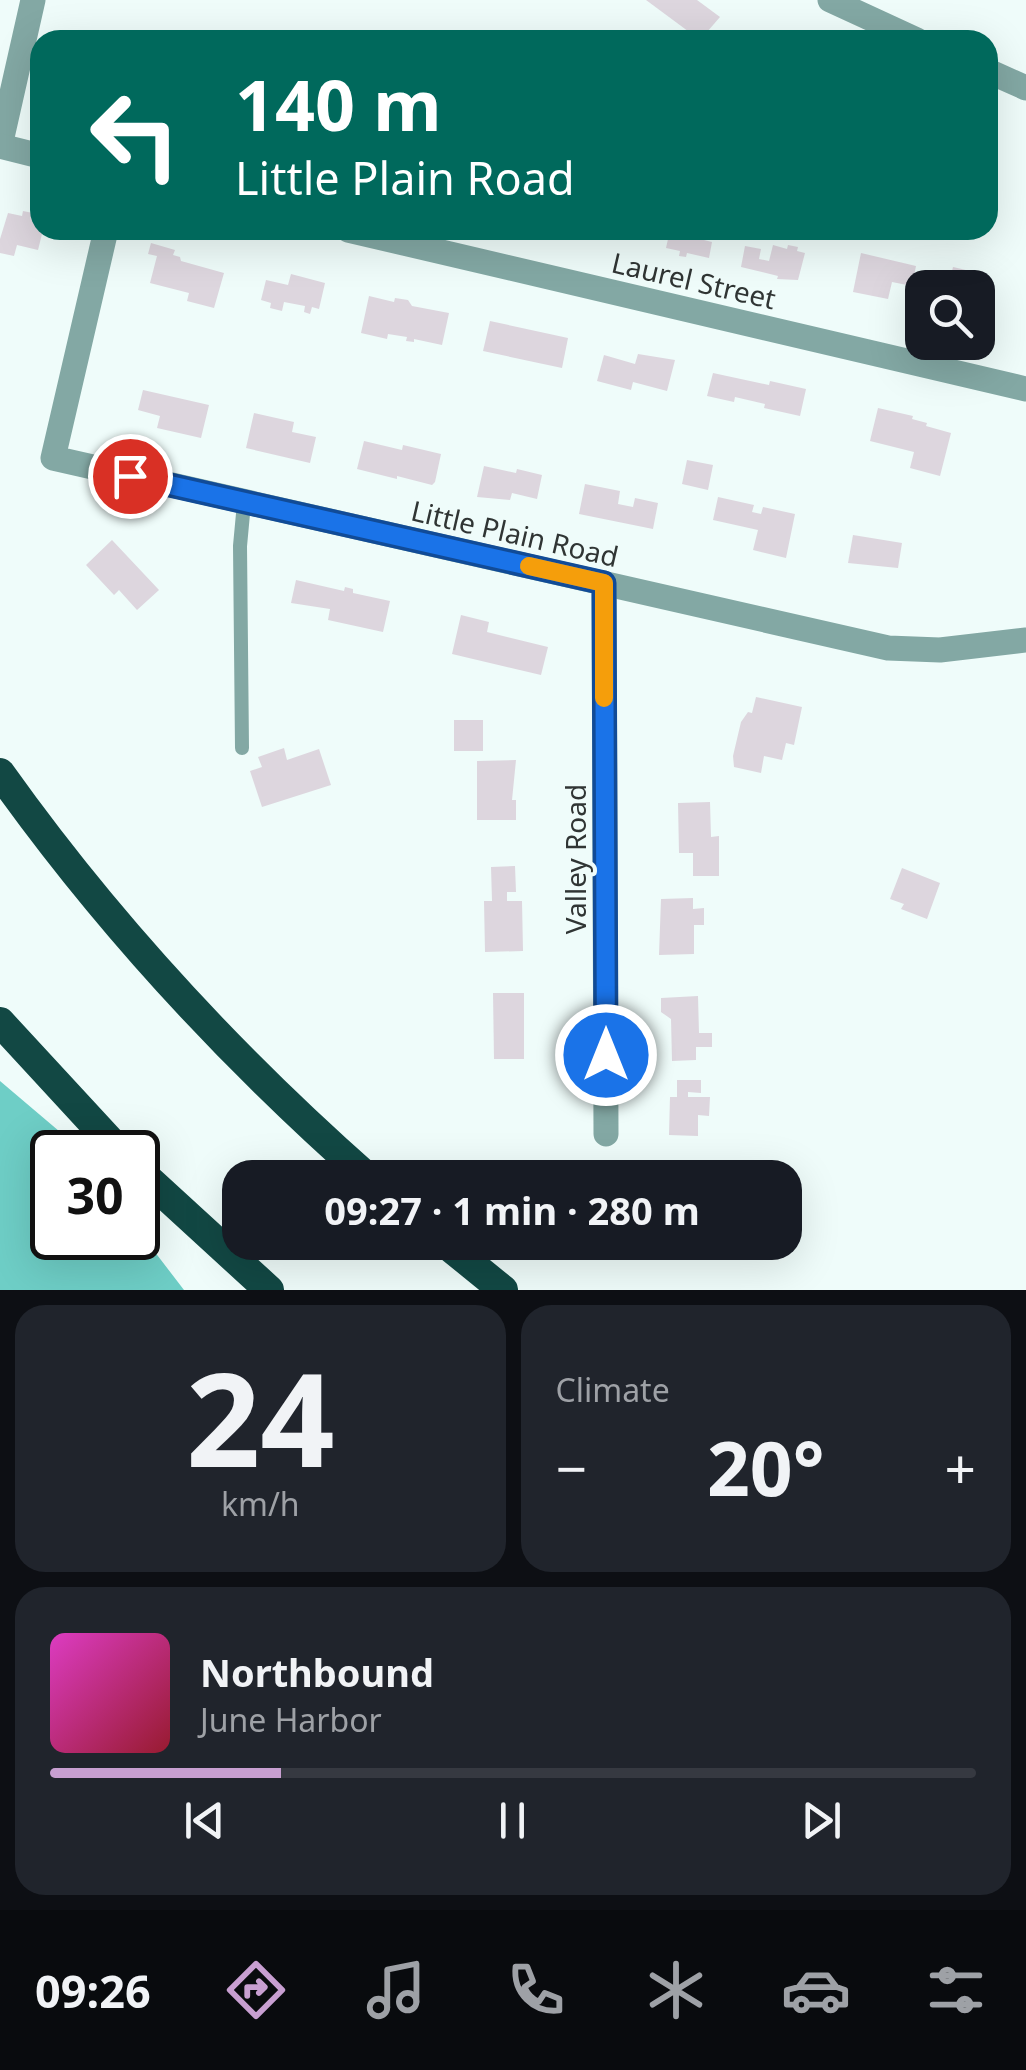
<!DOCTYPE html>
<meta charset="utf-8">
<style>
:root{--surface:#171b24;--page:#20242c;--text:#f1f3f6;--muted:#9ea1a6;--line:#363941;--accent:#c89fd1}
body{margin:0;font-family:"Noto Sans",sans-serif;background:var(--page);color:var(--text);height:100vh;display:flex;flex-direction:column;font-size:38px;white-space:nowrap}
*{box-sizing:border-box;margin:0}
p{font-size:32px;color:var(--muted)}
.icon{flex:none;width:55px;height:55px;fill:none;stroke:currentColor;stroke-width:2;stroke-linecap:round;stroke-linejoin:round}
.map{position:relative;height:1290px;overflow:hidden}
.drawer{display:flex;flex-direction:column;gap:15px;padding:15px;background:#0d0f14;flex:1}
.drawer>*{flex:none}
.guide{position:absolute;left:30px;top:30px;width:968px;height:210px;border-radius:30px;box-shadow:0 10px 40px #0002;background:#00695c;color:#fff;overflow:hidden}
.buttons{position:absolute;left:905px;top:270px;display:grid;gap:20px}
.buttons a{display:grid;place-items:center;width:90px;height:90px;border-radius:20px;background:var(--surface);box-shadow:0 10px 40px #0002;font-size:50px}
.speed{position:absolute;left:30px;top:1130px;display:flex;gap:20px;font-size:50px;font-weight:700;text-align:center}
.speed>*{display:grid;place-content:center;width:130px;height:130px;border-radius:50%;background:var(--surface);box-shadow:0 10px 40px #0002;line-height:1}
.speed .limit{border:5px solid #111;border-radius:15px;background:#fff;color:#111}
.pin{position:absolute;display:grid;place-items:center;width:85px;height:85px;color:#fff;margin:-42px;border:5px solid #fff;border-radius:50%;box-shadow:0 2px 10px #0007}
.me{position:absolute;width:110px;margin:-55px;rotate:0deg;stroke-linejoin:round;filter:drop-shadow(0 0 8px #0008)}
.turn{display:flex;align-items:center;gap:35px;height:210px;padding:0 40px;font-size:45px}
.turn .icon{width:130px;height:130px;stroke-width:2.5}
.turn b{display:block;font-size:70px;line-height:85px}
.big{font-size:75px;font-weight:700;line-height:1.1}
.drawer .widget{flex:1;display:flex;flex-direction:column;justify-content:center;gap:15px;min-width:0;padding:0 35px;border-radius:30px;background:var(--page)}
.drawer .dial{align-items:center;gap:0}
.dial b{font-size:130px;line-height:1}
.song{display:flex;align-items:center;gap:30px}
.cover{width:120px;height:120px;border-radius:15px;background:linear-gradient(135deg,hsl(310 70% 55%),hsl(350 70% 35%))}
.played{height:10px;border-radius:5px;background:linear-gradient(90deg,var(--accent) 25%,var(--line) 25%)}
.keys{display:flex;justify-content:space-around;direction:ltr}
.heat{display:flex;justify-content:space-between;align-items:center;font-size:55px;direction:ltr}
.drawer .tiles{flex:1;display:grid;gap:15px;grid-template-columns:1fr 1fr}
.widget:last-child{grid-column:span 2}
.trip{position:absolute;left:222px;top:1160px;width:580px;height:100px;border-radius:30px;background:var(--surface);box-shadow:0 10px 40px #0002;font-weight:700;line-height:100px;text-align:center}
.dock{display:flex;height:160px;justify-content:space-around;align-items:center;background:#090b0e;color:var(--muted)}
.dock .icon{width:70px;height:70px}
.dock .selected{color:var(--accent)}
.dock b{font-size:45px;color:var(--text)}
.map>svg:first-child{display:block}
.forest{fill:#6ecec6}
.building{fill:#ddd6de}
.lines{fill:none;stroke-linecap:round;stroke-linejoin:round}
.service{stroke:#83a8a4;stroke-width:14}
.minor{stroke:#83a8a4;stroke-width:25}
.motorway{stroke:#124844;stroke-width:30}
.route-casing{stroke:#114b97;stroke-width:25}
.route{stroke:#1a73e8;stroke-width:18}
.slow{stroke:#f59e0b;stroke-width:18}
.labels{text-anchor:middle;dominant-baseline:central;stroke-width:8;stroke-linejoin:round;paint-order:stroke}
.street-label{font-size:28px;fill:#303534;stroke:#effcfa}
</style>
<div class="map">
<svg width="1026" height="1290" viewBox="0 0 1026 1290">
<rect width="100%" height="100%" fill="#effcfa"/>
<polygon class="forest" points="0,1081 66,1137 78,1152 52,1152 52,1238 138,1238 138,1230 184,1290 0,1290"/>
<g class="building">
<polygon points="646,0 697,0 720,17 700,40"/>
<polygon points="23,211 33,213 32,218 40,220 43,230 38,250 17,245 14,256 0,253 0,239 8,213 22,216"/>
<polygon points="670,230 706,230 704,240 712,242 709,258 687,253 686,257 679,256 680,251 666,248"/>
<polygon points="151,243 175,250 173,255 180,257 181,261 224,273 214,308 187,301 189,293 150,283 157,256 148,254"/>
<polygon points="773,245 787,249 788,245 798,247 797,251 805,253 798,280 777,279 778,276 741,267 745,246 761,249 759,259 769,261"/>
<polygon points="861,253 916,266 912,286 892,282 888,299 853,292"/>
<polygon points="953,267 970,271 966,288 948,288"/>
<polygon points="291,274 325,283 319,309 312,307 310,314 304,312 305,306 284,302 282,311 270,308 271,303 261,300 266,280 288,285"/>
<polygon points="978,293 995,297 989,324 978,321"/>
<polygon points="369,296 394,302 395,298 408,300 412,306 449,313 442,345 414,339 414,342 406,341 407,337 388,334 387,339 361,333"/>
<polygon points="490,321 568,338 562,368 483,351"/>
<polygon points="638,354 675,360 667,391 633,382 631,390 597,381 604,355 635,364"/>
<polygon points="713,373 769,385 770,381 806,389 800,416 764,408 765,404 735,397 734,402 707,396"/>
<polygon points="143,390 209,405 201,438 157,428 160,416 138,410"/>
<polygon points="878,408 913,416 912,419 927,423 926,426 951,433 940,476 910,468 914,452 870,441"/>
<polygon points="254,413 294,422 292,432 316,437 310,463 246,448"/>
<polygon points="364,441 402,450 403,445 441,454 435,482 432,485 397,476 397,479 357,469"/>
<polygon points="687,460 713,465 708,490 682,484"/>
<polygon points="484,466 516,473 517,469 542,475 537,499 512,493 510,500 477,497"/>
<polygon points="585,484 620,491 618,504 633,507 635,498 658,503 653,529 579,514"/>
<polygon points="718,497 754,505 752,512 761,514 763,507 795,514 786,558 753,550 758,530 713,520"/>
<polygon points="853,535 902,543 898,568 848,563"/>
<polygon points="112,540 159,590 137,610 119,590 114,595 86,565"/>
<polygon points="296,580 344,591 345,587 353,589 353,593 390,601 383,632 328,620 330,609 291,603"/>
<polygon points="461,615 489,622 487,632 548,647 541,675 452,654"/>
<polygon points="756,697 802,707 794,745 786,743 782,760 764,756 761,773 734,767 733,756 741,722 748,712 752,713"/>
<rect x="454" y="720" width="29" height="31"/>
<polygon points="284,748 287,760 319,749 331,785 262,807 250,771 262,767 258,757"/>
<polygon points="516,760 512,800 516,800 516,820 477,820 477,761"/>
<polygon points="710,802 711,837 719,836 719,876 693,876 693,853 679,853 678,803"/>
<polygon points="515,866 516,892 507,892 507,901 522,901 523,951 485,952 484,901 492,901 491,867"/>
<polygon points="902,868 940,883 927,919 901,909 904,904 890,899"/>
<polygon points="693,898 693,909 704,908 704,925 694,925 694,954 659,955 661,899"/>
<polygon points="493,993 524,993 524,1059 494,1059"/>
<polygon points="698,996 699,1033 712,1033 712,1047 696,1047 696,1060 672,1061 671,1019 661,1012 661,998"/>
<polygon points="677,1080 701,1080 701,1093 688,1092 688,1097 710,1097 709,1116 698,1115 698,1136 669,1135 670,1097 677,1097"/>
</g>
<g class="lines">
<polyline class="service" points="242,748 240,546 244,503"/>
<g class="minor">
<polyline points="830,0 917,40"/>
<polyline points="988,71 1026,88"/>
<polyline points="0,146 33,0"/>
<polyline points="0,146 40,156"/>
<polyline points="106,230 53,458 888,648 940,650 1026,640"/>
<polyline points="348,230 1026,389"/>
<polyline points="604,583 606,1134"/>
</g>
<g class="motorway">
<path d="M0 773C106 922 231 1057 368 1178"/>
<polyline points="0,1022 120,1152"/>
<polyline points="138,1170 269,1290"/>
<polyline points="444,1242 503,1290"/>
</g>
</g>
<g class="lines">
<g class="route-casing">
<polyline id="route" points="130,476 604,583 606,1055"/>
</g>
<use href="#route" class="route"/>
<polyline class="slow" points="529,566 604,583 604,698"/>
</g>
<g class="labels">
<g class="street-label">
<text transform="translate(694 280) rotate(13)">Laurel Street</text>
<text transform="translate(515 533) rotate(13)">Little Plain Road</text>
<text transform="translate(575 859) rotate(-90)">Valley Road</text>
</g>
</g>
</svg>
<div class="buttons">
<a><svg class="icon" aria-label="search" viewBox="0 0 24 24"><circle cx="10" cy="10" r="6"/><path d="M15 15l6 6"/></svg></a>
</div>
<div class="speed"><div class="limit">30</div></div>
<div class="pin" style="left:130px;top:476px;background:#d93025"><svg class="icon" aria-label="arrive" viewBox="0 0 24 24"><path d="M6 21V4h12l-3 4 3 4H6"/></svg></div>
<svg class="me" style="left:606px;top:1055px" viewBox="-20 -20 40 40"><circle r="17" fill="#1a73e8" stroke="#fff" stroke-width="3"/><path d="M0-11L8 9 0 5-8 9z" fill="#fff"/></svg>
<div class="trip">09:27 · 1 min · 280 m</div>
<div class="guide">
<div class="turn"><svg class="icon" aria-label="left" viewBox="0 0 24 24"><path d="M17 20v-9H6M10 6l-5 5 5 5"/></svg><div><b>140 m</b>Little Plain Road</div></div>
</div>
</div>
<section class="drawer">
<div class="tiles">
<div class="widget dial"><b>24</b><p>km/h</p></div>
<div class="widget"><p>Climate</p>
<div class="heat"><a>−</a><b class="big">20°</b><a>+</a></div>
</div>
<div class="widget">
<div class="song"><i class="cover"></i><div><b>Northbound</b><p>June Harbor</p></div></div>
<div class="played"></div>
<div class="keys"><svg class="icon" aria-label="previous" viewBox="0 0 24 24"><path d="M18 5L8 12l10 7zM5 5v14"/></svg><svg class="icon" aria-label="pause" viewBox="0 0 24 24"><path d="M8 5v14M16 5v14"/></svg><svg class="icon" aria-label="next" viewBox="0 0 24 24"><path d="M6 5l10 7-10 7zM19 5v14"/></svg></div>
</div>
</div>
</section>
<nav class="dock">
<b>09:26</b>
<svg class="icon selected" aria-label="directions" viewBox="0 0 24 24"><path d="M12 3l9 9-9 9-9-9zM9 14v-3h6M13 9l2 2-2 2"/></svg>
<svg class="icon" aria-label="music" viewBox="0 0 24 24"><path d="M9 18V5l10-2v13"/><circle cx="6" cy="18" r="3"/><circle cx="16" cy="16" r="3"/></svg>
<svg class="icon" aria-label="phone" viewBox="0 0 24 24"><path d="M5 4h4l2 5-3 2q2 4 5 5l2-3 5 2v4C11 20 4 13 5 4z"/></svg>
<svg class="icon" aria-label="climate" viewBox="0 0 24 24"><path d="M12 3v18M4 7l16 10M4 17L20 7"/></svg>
<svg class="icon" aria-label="car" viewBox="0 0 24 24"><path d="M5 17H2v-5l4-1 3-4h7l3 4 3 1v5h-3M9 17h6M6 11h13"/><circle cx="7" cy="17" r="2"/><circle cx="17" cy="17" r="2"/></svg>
<svg class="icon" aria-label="filters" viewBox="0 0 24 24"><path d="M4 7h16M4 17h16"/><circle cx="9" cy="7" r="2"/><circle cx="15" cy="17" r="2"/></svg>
</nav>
